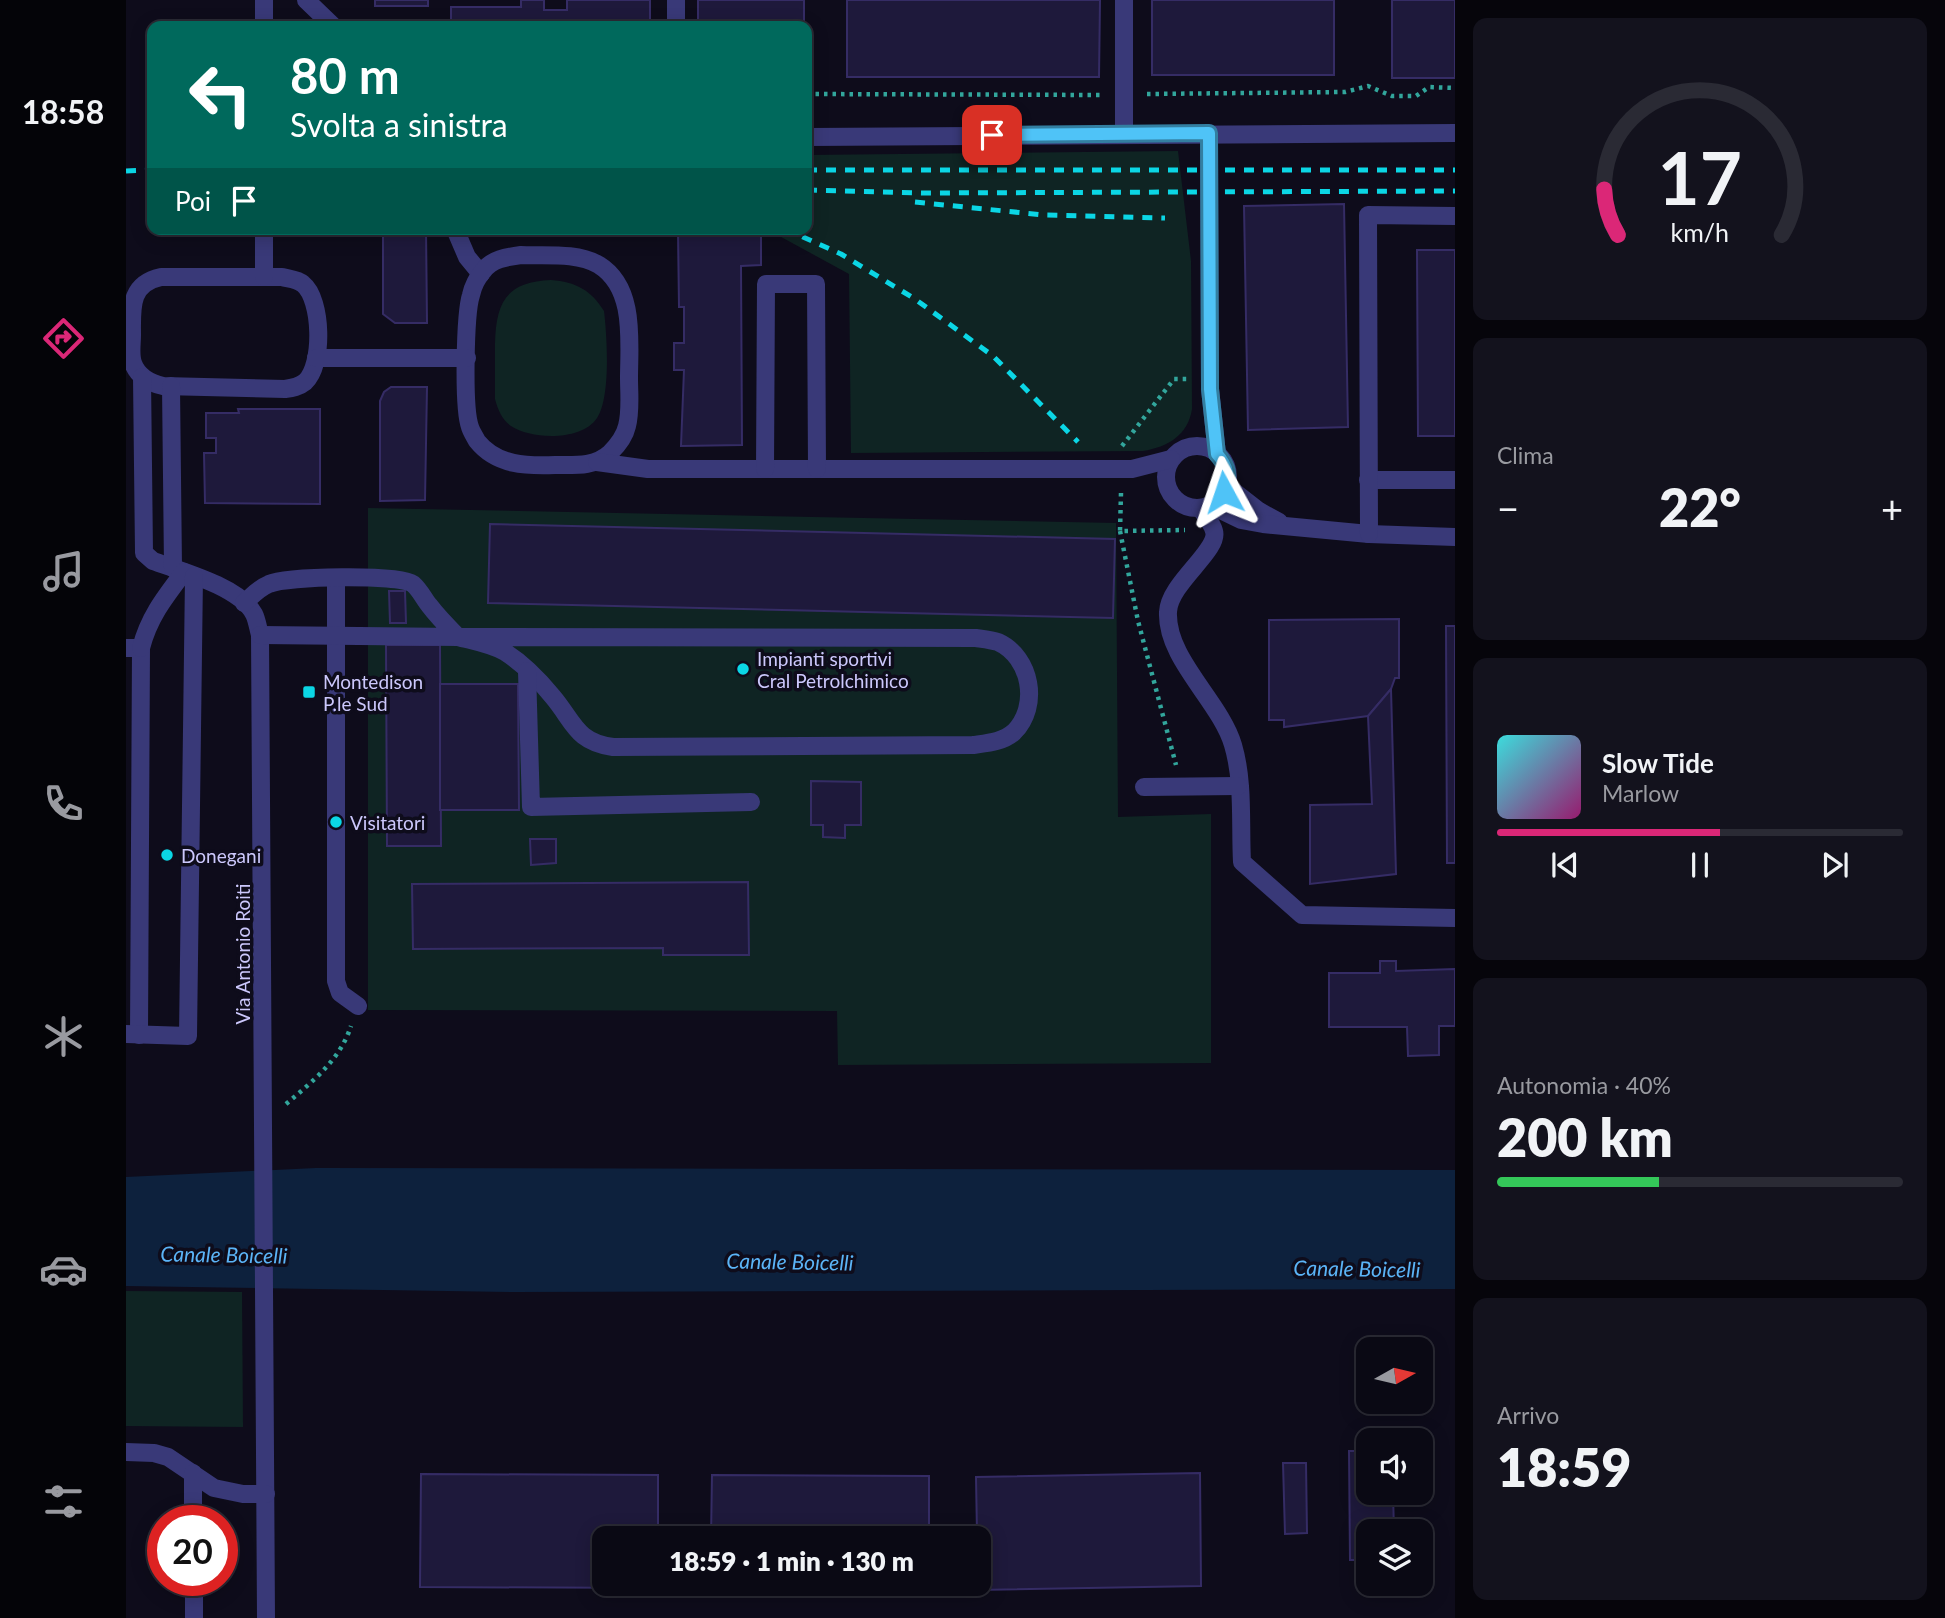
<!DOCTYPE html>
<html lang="it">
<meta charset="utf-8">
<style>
:root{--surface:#0a0914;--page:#13121d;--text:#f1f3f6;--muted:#999aa0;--line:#2a2a34;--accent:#db2777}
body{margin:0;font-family:Lato,sans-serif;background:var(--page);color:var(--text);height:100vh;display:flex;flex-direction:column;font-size:26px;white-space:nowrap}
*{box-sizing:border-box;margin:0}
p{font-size:23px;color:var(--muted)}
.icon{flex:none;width:38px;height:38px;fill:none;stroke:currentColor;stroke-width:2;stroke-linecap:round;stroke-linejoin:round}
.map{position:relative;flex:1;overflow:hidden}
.panel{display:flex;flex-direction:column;gap:18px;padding:18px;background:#06050b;width:490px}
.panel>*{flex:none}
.top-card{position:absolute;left:21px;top:21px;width:665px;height:214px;border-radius:14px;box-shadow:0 4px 18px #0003,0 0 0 2px var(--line);background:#00695c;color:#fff;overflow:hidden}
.needle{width:46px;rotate:82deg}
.fabs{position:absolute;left:1230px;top:1337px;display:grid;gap:14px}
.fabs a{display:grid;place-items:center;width:77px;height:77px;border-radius:14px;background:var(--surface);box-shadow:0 4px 18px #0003,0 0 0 2px var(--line);font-size:35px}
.speed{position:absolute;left:21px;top:1505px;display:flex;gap:14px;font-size:35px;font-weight:700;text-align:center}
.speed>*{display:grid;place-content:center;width:91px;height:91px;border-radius:50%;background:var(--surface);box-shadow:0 4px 18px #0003,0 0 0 2px var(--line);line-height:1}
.speed .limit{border:10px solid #d22;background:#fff;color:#111}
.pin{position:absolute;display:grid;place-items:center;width:60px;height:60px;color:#fff;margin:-30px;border-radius:14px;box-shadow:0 4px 10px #0006}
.me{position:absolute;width:77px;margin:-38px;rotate:355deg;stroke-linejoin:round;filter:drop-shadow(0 0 5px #0008)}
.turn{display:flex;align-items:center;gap:24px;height:147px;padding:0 28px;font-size:32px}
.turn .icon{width:91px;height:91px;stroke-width:2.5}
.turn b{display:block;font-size:49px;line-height:60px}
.then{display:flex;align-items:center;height:66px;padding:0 28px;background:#0003;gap:14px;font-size:26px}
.big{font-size:52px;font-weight:800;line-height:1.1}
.panel .tile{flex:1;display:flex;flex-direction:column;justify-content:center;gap:10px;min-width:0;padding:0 24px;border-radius:14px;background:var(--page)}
.panel .dial{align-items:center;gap:0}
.dial svg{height:182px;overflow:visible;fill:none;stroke:var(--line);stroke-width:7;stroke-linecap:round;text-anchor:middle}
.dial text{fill:var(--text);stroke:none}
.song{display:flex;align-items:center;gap:21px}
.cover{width:84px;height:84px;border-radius:10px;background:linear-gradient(135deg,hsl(180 70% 55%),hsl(320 70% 35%))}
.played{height:7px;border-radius:4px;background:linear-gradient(90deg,var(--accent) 55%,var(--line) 55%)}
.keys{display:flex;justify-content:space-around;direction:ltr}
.heat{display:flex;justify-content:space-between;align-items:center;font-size:38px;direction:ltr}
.charge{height:10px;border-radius:5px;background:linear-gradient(90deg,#34c759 40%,var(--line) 0)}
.trip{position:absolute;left:466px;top:1526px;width:399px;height:70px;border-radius:14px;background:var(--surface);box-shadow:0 4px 18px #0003,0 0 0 2px var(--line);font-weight:800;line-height:70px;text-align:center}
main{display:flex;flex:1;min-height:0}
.tab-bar{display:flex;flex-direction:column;width:126px;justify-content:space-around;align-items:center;background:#040408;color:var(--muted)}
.tab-bar .icon{width:49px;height:49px}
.tab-bar .active{color:var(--accent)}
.tab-bar b{font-size:32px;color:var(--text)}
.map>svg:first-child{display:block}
.green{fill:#0f2423}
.water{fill:#0d213d}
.building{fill:#1e193b;stroke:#352c65;stroke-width:2}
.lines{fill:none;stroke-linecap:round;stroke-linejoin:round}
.path{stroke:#32a69c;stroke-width:4.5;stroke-dasharray:3.5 5;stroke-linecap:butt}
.minor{stroke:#393978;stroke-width:18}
.rail{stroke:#0bd6e5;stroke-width:5;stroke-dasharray:10 9;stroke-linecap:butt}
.route-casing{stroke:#337fa1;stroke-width:18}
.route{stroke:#4fc3f7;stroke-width:12}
.poi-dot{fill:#0bd6e5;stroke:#0e0c1b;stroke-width:2.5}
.labels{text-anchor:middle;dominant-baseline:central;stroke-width:7;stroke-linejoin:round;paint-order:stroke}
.poi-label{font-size:19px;fill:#ccc8fc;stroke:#0e0c1b;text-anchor:start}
.street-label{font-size:19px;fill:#ccc8fc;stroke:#0e0c1b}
.water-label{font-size:21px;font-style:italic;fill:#5bb4f7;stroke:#0e0c1b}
</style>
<main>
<nav class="tab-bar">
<b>18:58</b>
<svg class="icon active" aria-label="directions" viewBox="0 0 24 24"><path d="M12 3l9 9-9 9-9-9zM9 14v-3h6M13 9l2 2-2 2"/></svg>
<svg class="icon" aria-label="music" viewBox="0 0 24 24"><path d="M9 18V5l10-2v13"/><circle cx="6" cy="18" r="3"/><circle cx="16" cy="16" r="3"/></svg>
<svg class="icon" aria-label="phone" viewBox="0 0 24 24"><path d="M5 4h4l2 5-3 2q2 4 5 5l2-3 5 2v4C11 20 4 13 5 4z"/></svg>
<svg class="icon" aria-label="climate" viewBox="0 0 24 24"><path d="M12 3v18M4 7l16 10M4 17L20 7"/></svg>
<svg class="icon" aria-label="car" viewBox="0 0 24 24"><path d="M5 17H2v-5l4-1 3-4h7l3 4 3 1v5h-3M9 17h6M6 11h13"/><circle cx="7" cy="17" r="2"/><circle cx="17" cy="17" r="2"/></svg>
<svg class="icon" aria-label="filters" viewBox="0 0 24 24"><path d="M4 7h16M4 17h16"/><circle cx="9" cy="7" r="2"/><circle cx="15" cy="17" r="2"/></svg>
</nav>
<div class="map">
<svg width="1329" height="1618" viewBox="0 0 1329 1618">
<rect width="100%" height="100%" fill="#0e0c1b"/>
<g class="green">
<path d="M1052 151 1065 261 1066 409C1062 435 1042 447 1017 451L725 453 723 274 646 232 373 229H681V155Z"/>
<path d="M425 280C450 282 465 290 478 311 481 336 485 397 471 418 456 441 406 440 385 426 376 420 372 410 369 399 369 381 369 362 369 344 370 302 380 282 425 280Z"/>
<polygon points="242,508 990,523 992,817 1085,814 1085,1063 712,1065 711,1011 242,1010"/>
<polygon points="0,1291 116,1292 117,1427 0,1426"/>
</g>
<polygon class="water" points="190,1168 1329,1170 1329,1289 389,1292 0,1286 0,1177"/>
<g class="building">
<rect x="249" y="0" width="53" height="6"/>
<polygon points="395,0 418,0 418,10 441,10 441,0 524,0 524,26 325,26 325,7 395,7"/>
<rect x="572" y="0" width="106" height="26"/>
<polygon points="721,0 974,0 973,77 721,77"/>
<rect x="1026" y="0" width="182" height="75"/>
<rect x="1266" y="0" width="63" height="78"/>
<polygon points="1218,204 1222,427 1122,430 1118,206"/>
<polygon points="257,229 300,229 301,323 269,323 257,314"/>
<polygon points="552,232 635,232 635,265 615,266 616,445 555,446 558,370 548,370 548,343 558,343 558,307 553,307"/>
<polygon points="1291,250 1329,250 1329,436 1292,436"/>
<polygon points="265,387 301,387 299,500 254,501 254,401 258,392"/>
<polygon points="112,409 194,409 194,504 79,503 78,453 90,453 90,438 80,438 80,413 113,413"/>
<polygon points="364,524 989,539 987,618 362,603"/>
<polygon points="263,591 279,591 280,623 264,623"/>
<polygon points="1273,619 1273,678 1269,678 1265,689 1242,716 1158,727 1158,720 1143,720 1143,620"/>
<polygon points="1320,626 1329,626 1329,863 1321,863"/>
<polygon points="260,645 314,645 315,846 261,846"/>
<polygon points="314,684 392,684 393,810 314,810"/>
<polygon points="1265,689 1270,874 1184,884 1184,805 1246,804 1242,716"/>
<polygon points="685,781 735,782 735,825 719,825 719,838 697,837 697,825 685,825"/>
<polygon points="404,839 430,839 430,863 405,865"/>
<polygon points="622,882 623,955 537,955 537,948 287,949 286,884"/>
<polygon points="1254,961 1270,961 1270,971 1329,969 1329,1026 1313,1026 1313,1055 1282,1056 1281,1027 1203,1027 1203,973 1254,973"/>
<polygon points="1223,1451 1242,1451 1242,1493 1267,1493 1268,1531 1242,1531 1242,1560 1224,1560"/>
<polygon points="1157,1463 1180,1463 1181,1533 1159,1534"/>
<polygon points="1074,1473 1075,1586 852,1590 850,1477"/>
<polygon points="295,1474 532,1475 532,1538 478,1538 478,1584 531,1584 531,1588 294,1587"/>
<polygon points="586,1475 803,1476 803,1538 585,1538"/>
<polygon points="585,1584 803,1584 803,1587 585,1586"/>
</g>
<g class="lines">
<g class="path">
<polyline points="681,94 974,95"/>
<polyline points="1021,94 1219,92 1242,86 1266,96 1290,96 1303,87 1329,88"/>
<polyline points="996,446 1048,379 1062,379"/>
<polyline points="995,493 994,531 1059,530"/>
<polyline points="994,531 1012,621 1050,765"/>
<path d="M160 1104C187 1081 214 1060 225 1026"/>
</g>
<g class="minor">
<polyline points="180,0 207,26"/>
<polyline points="138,26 138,0"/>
<polyline points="550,26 550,0"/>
<polyline points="1083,133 1084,389 1091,454"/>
<polyline points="998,134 998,0"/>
<polyline points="681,137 1329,133"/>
<polyline points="329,229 341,257 355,274"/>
<path d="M395 255C419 256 451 252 473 265 510 288 503 342 503 378 503 394 505 411 501 426 499 435 491 446 484 453 469 467 448 465 429 465 401 466 371 466 351 441 349 437 345 431 344 427 337 408 339 314 345 295 347 286 351 278 357 271 366 259 380 257 395 255Z"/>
<path d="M35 277H156C163 279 171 279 177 284 196 299 198 365 179 382 173 387 166 388 159 389L37 386C24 383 12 377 7 363 4 355 6 344 6 335 6 308 3 284 35 277Z"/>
<polyline points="138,277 138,229"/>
<polyline points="190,358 341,358"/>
<path d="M16 377 18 553 27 561C55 571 114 587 128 614 131 620 132 628 134 635L140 1618"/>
<polyline points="45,386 47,568"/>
<circle cx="1071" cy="477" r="31"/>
<polyline points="471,462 522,469 1006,469 1045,459"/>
<polyline points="639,469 640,284 690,284 691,469"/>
<polyline points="1242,480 1329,480"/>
<polyline points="1101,486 1133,511 1153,522"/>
<polyline points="1084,505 1115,520 1137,524 1243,534 1329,537"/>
<path d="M1074 508C1079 515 1086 523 1088 531 1094 550 1043 583 1042 612 1040 659 1094 701 1107 745 1118 782 1114 824 1116 862L1176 915 1329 918"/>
<polyline points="1243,534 1242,215 1329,216"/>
<polyline points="210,579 210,981 214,993 232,1006"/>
<path d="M118 603C126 596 133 588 143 584 160 576 273 574 287 584 294 590 298 599 303 605 312 617 322 627 332 637L850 638C857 639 866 640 872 642 905 657 914 706 888 732 877 742 861 743 847 745L487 747C450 742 448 722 427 697 414 681 396 663 379 652 365 644 347 641 332 637L134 635"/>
<polyline points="0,648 15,648 13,1035"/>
<path d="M15 648C23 617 39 597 58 572"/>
<polyline points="401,671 405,807 625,802"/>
<polyline points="1018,787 1112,786"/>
<polyline points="0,1034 62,1036 68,576"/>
<polyline points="0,1452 28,1453 42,1457 88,1488 117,1494 140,1494"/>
<polyline points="67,1473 67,1521"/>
<polyline points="68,1580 68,1618"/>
</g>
<g class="rail">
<polyline points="681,170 1329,170"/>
<polyline points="0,171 26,170"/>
<polyline points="681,190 799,193 1329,191"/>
<polyline points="789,202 918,215 1039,218"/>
<polyline points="659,229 715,254 789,299 867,356 952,442"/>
</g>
</g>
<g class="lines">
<g class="route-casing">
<path id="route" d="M866 135 1083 133 1084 389 1091 454C1102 466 1104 477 1098 492"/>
</g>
<use href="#route" class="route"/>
</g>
<g class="poi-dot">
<circle cx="617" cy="669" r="7"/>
<rect x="176" y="685" width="14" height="14" rx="3.5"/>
<circle cx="210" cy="822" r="7"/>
<circle cx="41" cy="855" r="7"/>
</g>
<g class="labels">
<g class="poi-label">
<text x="631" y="658">Impianti sportivi<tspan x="631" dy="22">Cral Petrolchimico</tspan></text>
<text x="197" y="681">Montedison<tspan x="197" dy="22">P.le Sud</tspan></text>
<text x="224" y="822">Visitatori</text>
<text x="55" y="855">Donegani</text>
</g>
<g class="street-label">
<text transform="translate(116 954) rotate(-90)">Via Antonio Roiti</text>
</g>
<g class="water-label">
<text transform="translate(98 1254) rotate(1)">Canale Boicelli</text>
<text transform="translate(664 1261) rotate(1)">Canale Boicelli</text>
<text transform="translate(1231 1268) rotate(1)">Canale Boicelli</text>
</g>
</g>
</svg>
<div class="fabs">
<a><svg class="needle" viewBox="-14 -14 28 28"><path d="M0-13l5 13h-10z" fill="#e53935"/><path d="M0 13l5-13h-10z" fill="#999aa0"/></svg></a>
<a><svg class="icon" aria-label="sound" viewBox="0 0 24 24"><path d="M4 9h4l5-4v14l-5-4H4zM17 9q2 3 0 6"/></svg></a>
<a><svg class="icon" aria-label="layers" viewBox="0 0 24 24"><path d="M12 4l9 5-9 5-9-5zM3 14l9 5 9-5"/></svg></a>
</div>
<div class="speed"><div class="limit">20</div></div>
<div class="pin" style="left:866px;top:135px;background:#d93025"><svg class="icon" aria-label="arrive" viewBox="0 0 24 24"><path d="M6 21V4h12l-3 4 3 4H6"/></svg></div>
<svg class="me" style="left:1098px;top:492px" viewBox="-20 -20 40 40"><path d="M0-17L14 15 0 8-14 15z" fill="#4fc3f7" stroke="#fff" stroke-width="4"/></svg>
<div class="trip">18:59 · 1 min · 130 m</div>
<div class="top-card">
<div class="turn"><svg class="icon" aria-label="left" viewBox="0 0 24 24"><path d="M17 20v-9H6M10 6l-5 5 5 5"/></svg><div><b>80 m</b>Svolta a sinistra</div></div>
<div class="then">Poi<svg class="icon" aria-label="arrive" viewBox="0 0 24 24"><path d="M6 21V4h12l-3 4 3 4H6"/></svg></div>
</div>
</div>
<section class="panel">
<div class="tile dial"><svg viewBox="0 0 100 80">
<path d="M14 69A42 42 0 1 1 86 69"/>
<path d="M14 69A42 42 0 0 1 8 49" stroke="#db2777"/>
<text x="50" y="56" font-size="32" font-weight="700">17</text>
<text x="50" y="72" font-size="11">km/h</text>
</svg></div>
<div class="tile"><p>Clima</p>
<div class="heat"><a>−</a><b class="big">22°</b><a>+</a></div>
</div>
<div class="tile">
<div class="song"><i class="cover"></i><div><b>Slow Tide</b><p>Marlow</p></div></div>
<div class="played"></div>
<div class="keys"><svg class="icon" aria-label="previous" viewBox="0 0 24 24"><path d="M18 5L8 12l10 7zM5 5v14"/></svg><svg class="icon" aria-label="pause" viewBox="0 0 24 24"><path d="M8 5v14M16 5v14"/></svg><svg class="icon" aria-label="next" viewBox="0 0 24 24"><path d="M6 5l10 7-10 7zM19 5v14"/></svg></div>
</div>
<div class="tile"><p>Autonomia · 40%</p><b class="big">200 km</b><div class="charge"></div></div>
<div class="tile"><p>Arrivo</p><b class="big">18:59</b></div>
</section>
</main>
